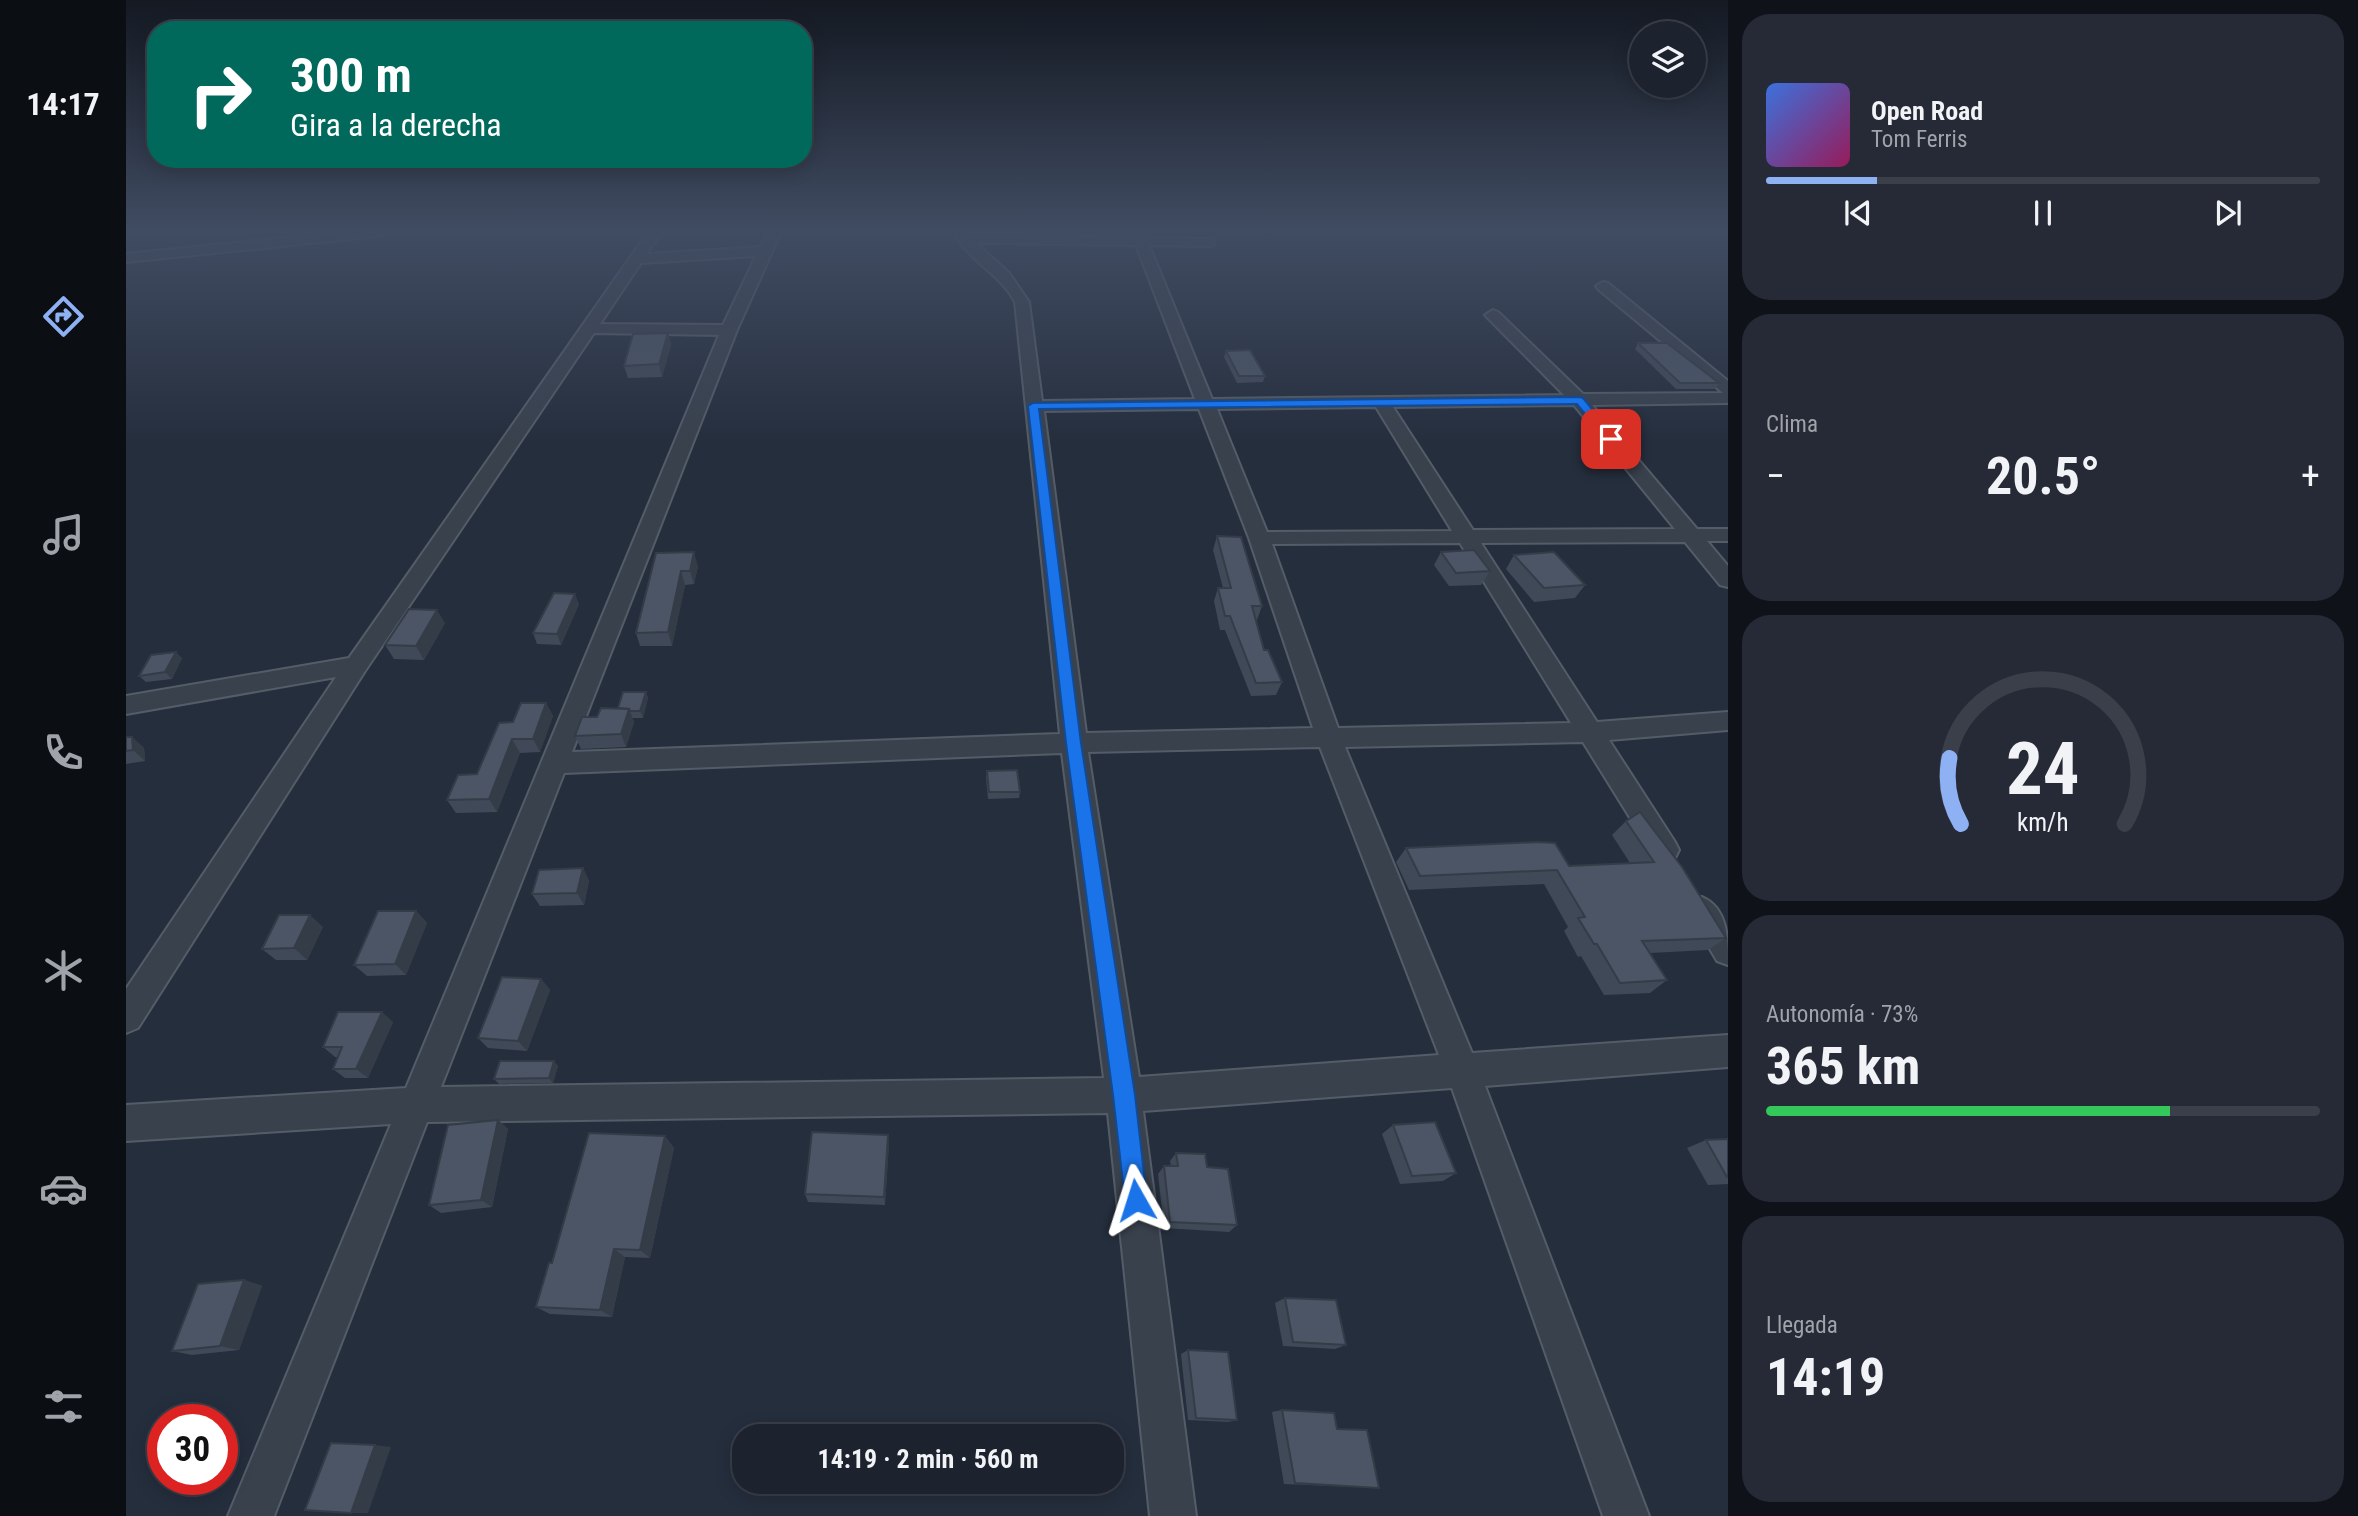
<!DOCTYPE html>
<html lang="es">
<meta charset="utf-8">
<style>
:root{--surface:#1c222e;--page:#252a36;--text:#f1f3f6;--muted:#a0a4aa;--line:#3a3f4a;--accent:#8eb1f4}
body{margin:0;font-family:"Roboto Condensed",sans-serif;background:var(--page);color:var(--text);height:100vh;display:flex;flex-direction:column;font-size:26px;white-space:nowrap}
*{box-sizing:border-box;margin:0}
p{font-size:23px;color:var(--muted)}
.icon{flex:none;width:38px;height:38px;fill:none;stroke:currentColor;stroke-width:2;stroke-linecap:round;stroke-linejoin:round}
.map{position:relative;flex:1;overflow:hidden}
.side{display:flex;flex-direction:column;gap:14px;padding:14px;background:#0f1319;width:630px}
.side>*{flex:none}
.hud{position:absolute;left:21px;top:21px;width:665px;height:147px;border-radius:28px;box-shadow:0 4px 18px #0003,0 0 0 2px var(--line);background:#00695c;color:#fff;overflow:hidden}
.tools{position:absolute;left:1503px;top:21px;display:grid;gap:14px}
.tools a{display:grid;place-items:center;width:77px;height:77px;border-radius:50%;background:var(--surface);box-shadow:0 4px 18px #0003,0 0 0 2px var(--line);font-size:35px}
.speed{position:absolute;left:21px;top:1404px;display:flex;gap:14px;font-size:35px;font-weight:700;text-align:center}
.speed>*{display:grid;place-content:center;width:91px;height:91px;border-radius:50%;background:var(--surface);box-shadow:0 4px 18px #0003,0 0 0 2px var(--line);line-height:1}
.speed .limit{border:10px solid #d22;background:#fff;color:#111}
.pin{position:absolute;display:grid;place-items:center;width:60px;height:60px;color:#fff;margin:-30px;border-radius:14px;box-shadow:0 4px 10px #0006}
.me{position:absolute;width:77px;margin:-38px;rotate:354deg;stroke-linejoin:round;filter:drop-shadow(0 0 5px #0008)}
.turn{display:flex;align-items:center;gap:24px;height:147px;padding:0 28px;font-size:32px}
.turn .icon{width:91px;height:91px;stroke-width:2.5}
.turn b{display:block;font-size:49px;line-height:60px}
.big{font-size:52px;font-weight:700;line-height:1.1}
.side .widget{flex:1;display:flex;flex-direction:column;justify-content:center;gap:10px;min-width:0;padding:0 24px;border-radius:28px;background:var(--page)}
.side .dial{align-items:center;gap:0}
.dial svg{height:182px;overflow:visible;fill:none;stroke:var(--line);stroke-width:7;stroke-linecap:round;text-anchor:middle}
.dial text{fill:var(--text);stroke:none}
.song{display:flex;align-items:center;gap:21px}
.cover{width:84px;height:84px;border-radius:10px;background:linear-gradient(135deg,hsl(220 70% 55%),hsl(330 70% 35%))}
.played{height:7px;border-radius:4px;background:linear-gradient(90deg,var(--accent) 20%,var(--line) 20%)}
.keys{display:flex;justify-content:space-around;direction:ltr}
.heat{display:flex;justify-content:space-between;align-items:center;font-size:38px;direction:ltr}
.charge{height:10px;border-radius:5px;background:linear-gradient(90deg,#34c759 73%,var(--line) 0)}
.trip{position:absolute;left:606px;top:1424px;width:392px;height:70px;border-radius:28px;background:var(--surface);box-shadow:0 4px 18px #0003,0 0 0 2px var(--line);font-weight:700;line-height:70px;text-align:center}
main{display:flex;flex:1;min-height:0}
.dock{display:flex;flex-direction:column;width:126px;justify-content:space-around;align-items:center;background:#0b0e12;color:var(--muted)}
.dock .icon{width:49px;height:49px}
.dock .on{color:var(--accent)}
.dock b{font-size:32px;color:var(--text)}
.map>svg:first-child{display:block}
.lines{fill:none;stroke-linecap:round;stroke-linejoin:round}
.street-casing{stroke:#545c68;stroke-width:4}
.street{fill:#39414d;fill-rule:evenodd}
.wall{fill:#404958}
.shaded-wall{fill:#343c47}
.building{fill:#4b5566;stroke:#343c47;stroke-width:2}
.route{fill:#1a73e8;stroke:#114b97;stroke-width:2}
</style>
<main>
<nav class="dock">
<b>14:17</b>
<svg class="icon on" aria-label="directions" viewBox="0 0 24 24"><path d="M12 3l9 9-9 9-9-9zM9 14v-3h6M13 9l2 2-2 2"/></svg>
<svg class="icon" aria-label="music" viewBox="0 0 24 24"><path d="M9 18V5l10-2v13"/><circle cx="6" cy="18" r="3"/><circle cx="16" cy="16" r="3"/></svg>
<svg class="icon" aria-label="phone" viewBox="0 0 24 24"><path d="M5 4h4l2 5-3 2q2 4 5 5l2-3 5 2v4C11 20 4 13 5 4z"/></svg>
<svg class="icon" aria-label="climate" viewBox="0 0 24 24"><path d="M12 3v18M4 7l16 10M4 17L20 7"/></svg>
<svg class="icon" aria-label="car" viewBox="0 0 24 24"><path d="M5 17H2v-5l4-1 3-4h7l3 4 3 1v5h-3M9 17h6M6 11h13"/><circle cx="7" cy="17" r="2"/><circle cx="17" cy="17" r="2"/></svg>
<svg class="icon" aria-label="filters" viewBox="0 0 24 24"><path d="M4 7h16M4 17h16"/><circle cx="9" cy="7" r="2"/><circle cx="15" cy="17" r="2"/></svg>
</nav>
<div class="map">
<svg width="1602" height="1516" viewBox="0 0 1602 1516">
<rect width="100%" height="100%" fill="#252e3d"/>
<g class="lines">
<g class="street-casing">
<g id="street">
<polygon points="216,232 261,232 254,236 0,262 0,254"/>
<path d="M522 232H536L520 254 634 247 642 232H655L611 330 446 752 934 734 889 302C874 273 839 259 829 232H841L843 235 1088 239V245L1083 246 1023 245 1086 399 1438 395 1362 318 1359 315 1367 310 1372 312 1457 394 1597 393 1472 289 1470 286 1477 282 1482 283 1602 381V403L1466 405 1571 529H1602V541H1581L1602 566V587L1594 585 1559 542 1355 543 1471 722 1602 712V730L1483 740 1549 842 1553 850 1549 858 1539 862 1529 858 1457 742 1219 747 1346 1053 1602 1035V1067L1359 1086 1523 1516H1477L1326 1088 1017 1111 1070 1516H1024L982 1113 301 1122 148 1516H102L265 1124 0 1141V1105L280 1088 593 335 468 333 239 671 12 1028 0 1033V989L210 677 0 714V696L223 658ZM850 243 1010 245 1069 399 916 401 903 302 883 273ZM630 256 597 325 474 324 515 263ZM1448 405 1549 529 1347 530 1267 407ZM1250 407 1326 531 1141 532 1091 409ZM1073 409 1123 538 1187 728 960 733 918 411ZM1334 543 1445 723 1212 728 1146 544ZM1194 747 1313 1055 1013 1077 962 752ZM936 753 978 1078 315 1087 438 773Z"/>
<path d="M1576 897C1602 908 1602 939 1602 965L1591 961 1561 910 1565 901Z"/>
</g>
</g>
<use href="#street" class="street"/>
</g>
<g class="wall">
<polygon points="542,333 545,345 536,377 502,378 498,366"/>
<polygon points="1512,343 1593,383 1589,389 1550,389 1509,349"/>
<polygon points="1100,351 1139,376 1137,382 1111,383 1098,357"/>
<polygon points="1091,536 1136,606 1131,620 1130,620 1138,650 1156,682 1150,695 1125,696 1099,630 1094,630 1088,601 1092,588 1097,588 1087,550"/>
<polygon points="1315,552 1364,571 1355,585 1323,586 1308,565"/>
<polygon points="530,553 572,566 568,584 559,585 546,646 514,646 510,633"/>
<polygon points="1388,555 1459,585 1449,598 1408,602 1380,569"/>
<polygon points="453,604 435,645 411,644 407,633"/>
<polygon points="319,623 298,660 268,659 259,645"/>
<polygon points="56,658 46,679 20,682 13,676"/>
<polygon points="520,692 522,698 517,718 506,718 508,722 500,747 455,749 449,736 471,717 492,708"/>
<polygon points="420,703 427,716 414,752 394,753 371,812 330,813 321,800 351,774"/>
<polygon points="0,737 6,737 18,748 19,761 0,764"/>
<polygon points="861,771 894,792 893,798 862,799 860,778"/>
<polygon points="1500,821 1600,938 1582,950 1524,953 1541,980 1524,993 1478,995 1455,956 1452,957 1438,931 1442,927 1418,884 1283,890 1270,862 1280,848 1443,866 1504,863 1486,835"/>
<polygon points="457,868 463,881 458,905 414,906 406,894"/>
<polygon points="290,911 301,923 280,975 241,976 228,965"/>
<polygon points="197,927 181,960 150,960 136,949"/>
<polygon points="415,979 424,990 401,1051 362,1048 352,1038"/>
<polygon points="267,1022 242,1078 219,1078 207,1069 212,1057 209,1057 197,1047"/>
<polygon points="428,1061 432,1066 427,1083 373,1084 368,1079"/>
<polygon points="372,1120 382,1129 366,1207 315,1213 303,1205"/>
<polygon points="1267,1125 1330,1173 1317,1181 1274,1184 1256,1134"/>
<polygon points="539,1136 548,1148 524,1258 499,1257 486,1317 424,1314 410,1307 426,1263"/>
<polygon points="1602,1139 1602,1184 1582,1185 1561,1148 1580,1140"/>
<polygon points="763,1143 759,1205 682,1202 679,1194"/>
<polygon points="1050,1153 1081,1167 1111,1225 1103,1232 1038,1228 1032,1174 1038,1166 1045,1166 1044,1161"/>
<polygon points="118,1280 136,1286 113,1350 66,1355 46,1351"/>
<polygon points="1159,1298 1220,1345 1209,1349 1157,1346 1149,1303"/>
<polygon points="1062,1350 1111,1420 1102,1422 1062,1420 1055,1354"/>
<polygon points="1156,1410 1211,1429 1253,1488 1158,1484 1146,1412"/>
</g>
<g class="shaded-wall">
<polygon points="542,333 545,345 536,377 533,364"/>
<polygon points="568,552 572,566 568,584 564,571"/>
<polygon points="555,571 559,585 546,646 542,632"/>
<polygon points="449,594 453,604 435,645 431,634"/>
<polygon points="311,610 319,623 298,660 290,646"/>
<polygon points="50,652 56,658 46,679 39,672"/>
<polygon points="520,692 522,698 517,718 514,711"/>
<polygon points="420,703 427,716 414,752 407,739"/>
<polygon points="503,709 508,722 500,747 495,734"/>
<polygon points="6,737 18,748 19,761 7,750"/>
<polygon points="386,739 394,753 371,812 363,799"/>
<polygon points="457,868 463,881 458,905 451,893"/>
<polygon points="290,911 301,923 280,975 269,964"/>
<polygon points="184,915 197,927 181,960 168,948"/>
<polygon points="415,979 424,990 401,1051 392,1041"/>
<polygon points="256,1012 267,1022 242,1078 230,1069"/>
<polygon points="428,1061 432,1066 427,1083 423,1078"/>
<polygon points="372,1120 382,1129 366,1207 355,1200"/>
<polygon points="762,1135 763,1143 759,1205 758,1197"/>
<polygon points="539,1136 548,1148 524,1258 514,1250"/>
<polygon points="488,1249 499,1257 486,1317 474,1310"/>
<polygon points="118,1280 136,1286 113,1350 94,1346"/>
<polygon points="249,1445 265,1447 242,1513 225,1513"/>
</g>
<g class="building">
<polygon points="542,333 533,364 498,366 507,334"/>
<polygon points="1512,343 1541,343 1593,383 1554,383"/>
<polygon points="1124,350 1139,376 1113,376 1100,351"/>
<polygon points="1091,536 1115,537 1136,606 1126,606 1138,650 1142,650 1156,682 1130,683 1104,616 1099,616 1092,588 1105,588"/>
<polygon points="1348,550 1364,571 1330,573 1315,552"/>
<polygon points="568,552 564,571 555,571 542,632 510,633 530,553"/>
<polygon points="1428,552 1459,585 1418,588 1388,555"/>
<polygon points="428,593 449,594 431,634 407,633"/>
<polygon points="283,609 311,610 290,646 259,645"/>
<polygon points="50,652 39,672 13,676 25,655"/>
<polygon points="497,692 520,692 514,711 504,711 503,709 492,708"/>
<polygon points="395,703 420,703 407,739 386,739 363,799 321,800 332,775 351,774 373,723 387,722"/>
<polygon points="475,708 503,709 495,734 449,736 456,717 471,717"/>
<polygon points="0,737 6,737 7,750 0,751"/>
<polygon points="891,770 894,792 863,792 861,771"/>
<polygon points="1514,812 1556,867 1600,938 1516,941 1541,980 1494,983 1471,944 1468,944 1452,918 1459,917 1431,870 1294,876 1280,848 1412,842 1429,843 1443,866 1528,862 1500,821"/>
<polygon points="457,868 451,893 406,894 413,870"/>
<polygon points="252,911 290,911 269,964 228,965"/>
<polygon points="153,915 184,915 168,948 136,949"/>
<polygon points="376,977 415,979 392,1041 352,1038"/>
<polygon points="212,1012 256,1012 230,1069 207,1069 216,1047 197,1047"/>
<polygon points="374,1061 428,1061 423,1078 368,1079"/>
<polygon points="372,1120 355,1200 303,1205 322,1125"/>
<polygon points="1309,1122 1330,1173 1286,1176 1267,1125"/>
<polygon points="686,1132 762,1135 758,1197 679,1194"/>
<polygon points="463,1133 539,1136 514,1250 488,1249 474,1310 410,1307 423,1263 426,1263"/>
<polygon points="1602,1139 1602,1177 1601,1177 1580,1140"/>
<polygon points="1050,1153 1079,1154 1081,1167 1102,1169 1111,1225 1044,1222 1038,1166 1052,1166"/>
<polygon points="118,1280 94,1346 46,1351 72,1284"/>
<polygon points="1159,1298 1210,1300 1220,1345 1167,1342"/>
<polygon points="1062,1350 1102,1352 1111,1420 1070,1418"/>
<polygon points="1156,1410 1208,1413 1211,1429 1241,1430 1253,1488 1169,1483"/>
<polygon points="205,1443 249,1445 225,1513 179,1510"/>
</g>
<linearGradient id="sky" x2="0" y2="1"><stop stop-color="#141922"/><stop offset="0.52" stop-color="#404c62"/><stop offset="1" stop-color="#404c62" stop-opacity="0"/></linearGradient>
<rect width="1602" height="444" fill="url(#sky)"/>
<polygon class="route" points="1454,397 1457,398 1489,437 1489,441 1481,441 1451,404 913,409 955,743 1009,1095 1021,1200 1018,1208 1010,1211 1002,1208 999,1200 987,1095 940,743 902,406 907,403"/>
</svg>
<div class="tools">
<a><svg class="icon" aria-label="layers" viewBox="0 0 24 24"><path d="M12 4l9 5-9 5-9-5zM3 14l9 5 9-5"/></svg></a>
</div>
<div class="speed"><div class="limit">30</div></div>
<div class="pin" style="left:1485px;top:439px;background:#d93025"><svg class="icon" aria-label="arrive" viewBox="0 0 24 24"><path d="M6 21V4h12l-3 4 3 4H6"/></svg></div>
<svg class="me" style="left:1010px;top:1200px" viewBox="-20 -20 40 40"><path d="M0-17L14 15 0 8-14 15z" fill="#1a73e8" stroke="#fff" stroke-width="4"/></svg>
<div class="trip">14:19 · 2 min · 560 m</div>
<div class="hud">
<div class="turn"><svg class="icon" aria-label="right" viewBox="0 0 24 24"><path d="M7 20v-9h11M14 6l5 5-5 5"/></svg><div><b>300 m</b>Gira a la derecha</div></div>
</div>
</div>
<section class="side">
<div class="widget">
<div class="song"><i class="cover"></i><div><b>Open Road</b><p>Tom Ferris</p></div></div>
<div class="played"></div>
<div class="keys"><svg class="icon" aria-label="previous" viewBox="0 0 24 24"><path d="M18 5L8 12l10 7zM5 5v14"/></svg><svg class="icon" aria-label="pause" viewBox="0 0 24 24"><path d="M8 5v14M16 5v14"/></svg><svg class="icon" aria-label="next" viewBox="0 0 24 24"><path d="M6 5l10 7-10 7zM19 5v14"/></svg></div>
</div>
<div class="widget"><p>Clima</p>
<div class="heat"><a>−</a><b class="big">20.5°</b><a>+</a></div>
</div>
<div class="widget dial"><svg viewBox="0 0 100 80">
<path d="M14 69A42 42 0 1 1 86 69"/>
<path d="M14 69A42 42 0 0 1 9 40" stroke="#8eb1f4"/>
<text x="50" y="56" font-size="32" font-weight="700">24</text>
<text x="50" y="72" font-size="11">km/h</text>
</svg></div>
<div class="widget"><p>Autonomía · 73%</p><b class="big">365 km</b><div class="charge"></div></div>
<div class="widget"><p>Llegada</p><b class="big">14:19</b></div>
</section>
</main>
